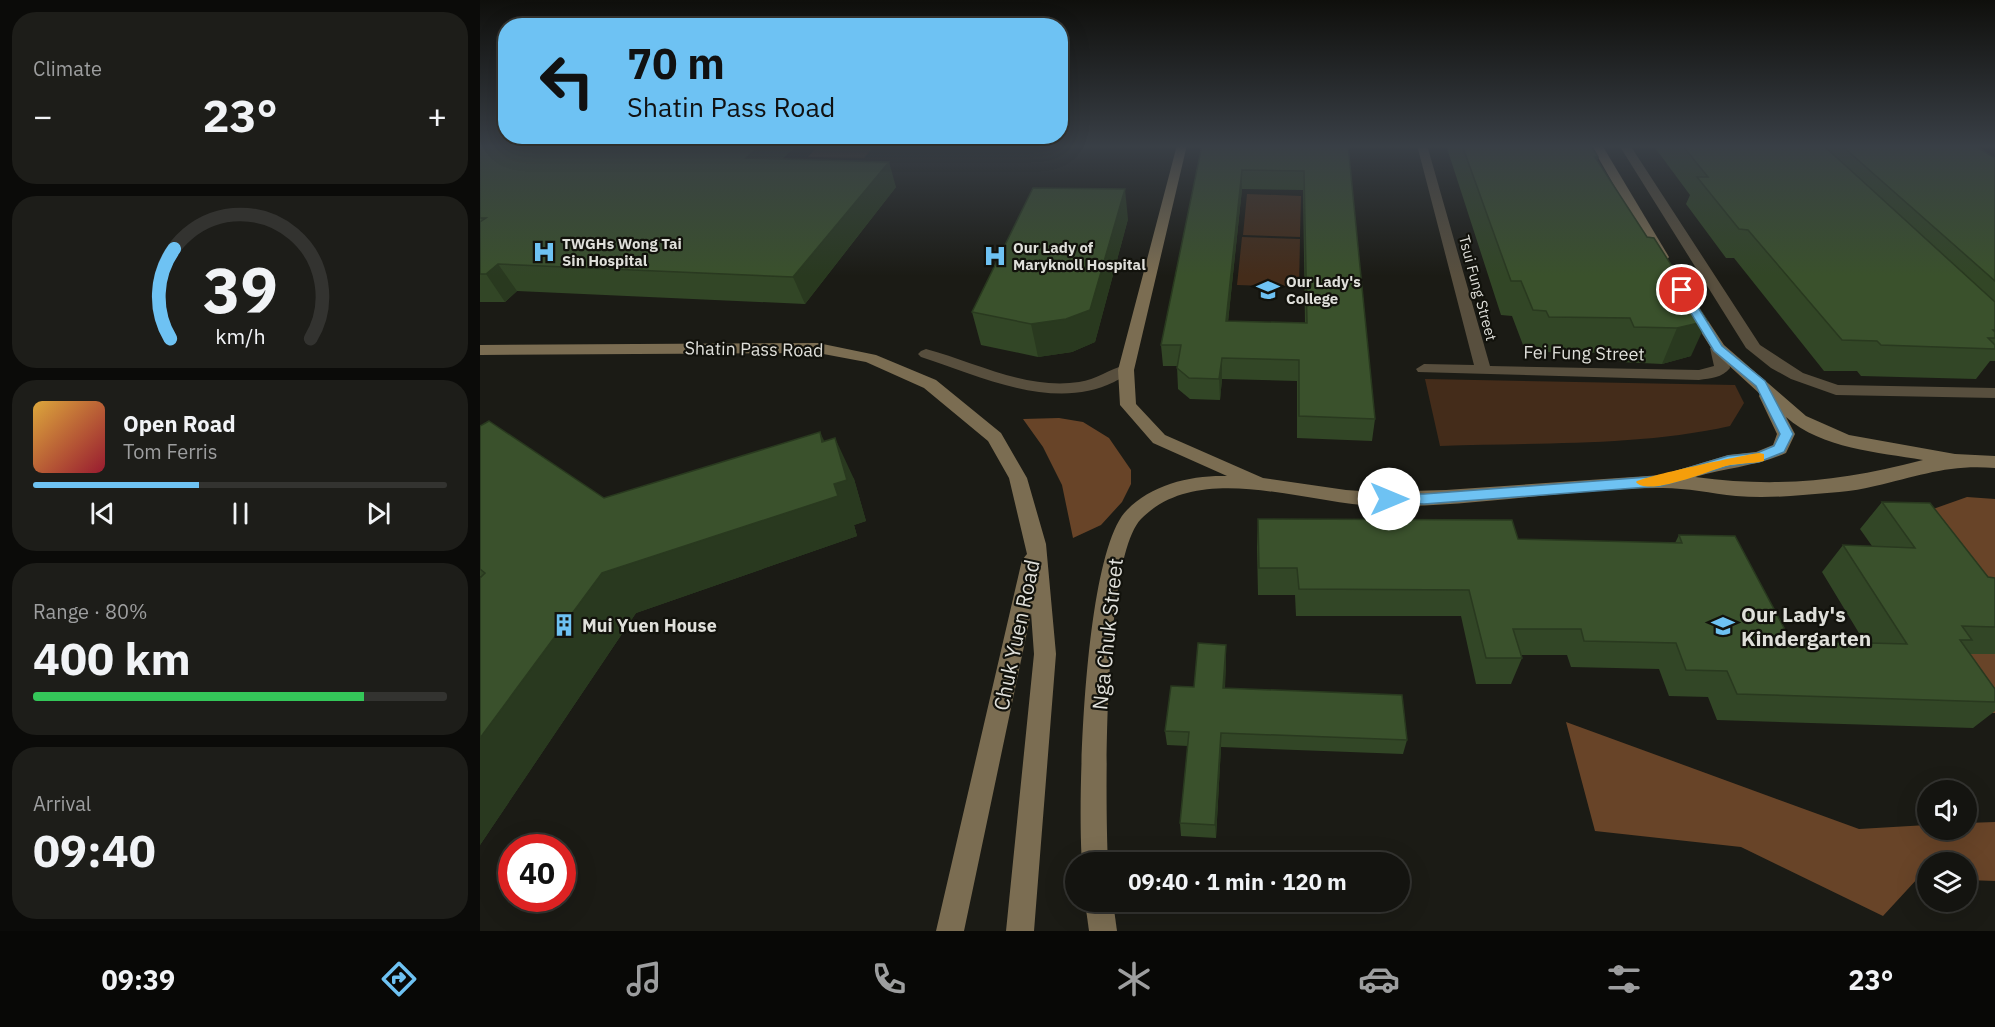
<!DOCTYPE html>
<meta charset="utf-8">
<style>
:root{--surface:#141410;--page:#1d1d19;--text:#f1f3f6;--muted:#9d9e9f;--line:#333330;--accent:#6ec2f3}
body{margin:0;font-family:"IBM Plex Sans",sans-serif;background:var(--page);color:var(--text);height:100vh;display:flex;flex-direction:column;font-size:22px;white-space:nowrap}
*{box-sizing:border-box;margin:0}
p{font-size:20px;color:var(--muted)}
.icon{flex:none;width:33px;height:33px;fill:none;stroke:currentColor;stroke-width:2;stroke-linecap:round;stroke-linejoin:round}
.map{position:relative;flex:1;overflow:hidden}
.sheet{display:flex;flex-direction:column;gap:12px;padding:12px;background:#0b0b09;width:480px}
.sheet>*{flex:none}
.top-card{position:absolute;left:18px;top:18px;width:570px;height:126px;border-radius:24px;box-shadow:0 6px 24px #0002,0 0 0 2px var(--line);background:#6ec2f3;color:#111;overflow:hidden}
.tools{position:absolute;left:1437px;top:780px;display:grid;gap:12px}
.tools a{display:grid;place-items:center;width:60px;height:60px;border-radius:50%;background:var(--surface);box-shadow:0 6px 24px #0002,0 0 0 2px var(--line);font-size:30px}
.speed{position:absolute;left:18px;top:834px;display:flex;gap:12px;font-size:30px;font-weight:700;text-align:center}
.speed>*{display:grid;place-content:center;width:78px;height:78px;border-radius:50%;background:var(--surface);box-shadow:0 6px 24px #0002,0 0 0 2px var(--line);line-height:1}
.speed .limit{border:9px solid #d22;background:#fff;color:#111}
.pin{position:absolute;display:grid;place-items:center;width:51px;height:51px;color:#fff;margin:-26px;border:3px solid #fff;border-radius:50%;box-shadow:0 2px 6px #0007}
.me{position:absolute;width:66px;margin:-33px;rotate:90deg;stroke-linejoin:round;filter:drop-shadow(0 0 4px #0008)}
.turn{display:flex;align-items:center;gap:21px;height:126px;padding:0 30px;font-size:27px}
.turn .icon{width:78px;height:78px;stroke-width:2.5}
.turn b{display:block;font-size:42px;line-height:51px}
.big{font-size:45px;font-weight:700;line-height:1.1}
.sheet .tile{flex:1;display:flex;flex-direction:column;justify-content:center;gap:9px;min-width:0;padding:0 21px;border-radius:24px;background:var(--page)}
.sheet .dial{align-items:center;gap:0}
.dial svg{height:156px;overflow:visible;fill:none;stroke:var(--line);stroke-width:7;stroke-linecap:round;text-anchor:middle}
.dial text{fill:var(--text);stroke:none}
.song{display:flex;align-items:center;gap:18px}
.cover{width:72px;height:72px;border-radius:9px;background:linear-gradient(135deg,hsl(40 70% 55%),hsl(350 70% 35%))}
.played{height:6px;border-radius:3px;background:linear-gradient(90deg,var(--accent) 40%,var(--line) 40%)}
.keys{display:flex;justify-content:space-around;direction:ltr}
.heat{display:flex;justify-content:space-between;align-items:center;font-size:33px;direction:ltr}
.charge{height:9px;border-radius:4px;background:linear-gradient(90deg,#34c759 80%,var(--line) 0)}
.trip{position:absolute;left:585px;top:852px;width:345px;height:60px;border-radius:30px;background:var(--surface);box-shadow:0 6px 24px #0002,0 0 0 2px var(--line);font-weight:700;line-height:60px;text-align:center}
.menu{display:flex;height:96px;justify-content:space-around;align-items:center;background:#080806;color:var(--muted)}
.menu .icon{width:42px;height:42px}
.menu .on{color:var(--accent)}
.menu b{font-size:27px;color:var(--text)}
main{display:flex;flex:1;min-height:0}
.map>svg:first-child{display:block}
.green{fill:#442c1a}
.forest{fill:#684428}
.lines{fill:none;stroke-linecap:round;stroke-linejoin:round}
.street{fill:#584f3e;fill-rule:evenodd}
.secondary{fill:#7b6d52;fill-rule:evenodd}
.wall{fill:#324626;fill-rule:evenodd}
.shaded-wall{fill:#29391f}
.building{fill:#3a512c;stroke:#29391f;stroke-width:1.5;fill-rule:evenodd}
.route{fill:#6ec2f3;stroke:#487e9e;stroke-width:1.5}
.slow{fill:#f59e0b}
.labels{text-anchor:middle;dominant-baseline:central;stroke-width:4.5;stroke-linejoin:round;paint-order:stroke}
.far-poi-label{font-size:15px;font-weight:bold;fill:#dfdfda;stroke:#12120c;text-anchor:start}
.far-street-label{font-size:15px;fill:#dfdfda;stroke:#12120c}
.street-label{font-size:18px;fill:#dfdfda;stroke:#12120c}
.poi-label{font-size:18px;font-weight:bold;fill:#dfdfda;stroke:#12120c;text-anchor:start}
.near-poi-label{font-size:21px;font-weight:bold;fill:#dfdfda;stroke:#12120c;text-anchor:start}
.near-street-label{font-size:21px;fill:#dfdfda;stroke:#12120c}
</style>
<main>
<section class="sheet">
<div class="tile"><p>Climate</p>
<div class="heat"><a>−</a><b class="big">23°</b><a>+</a></div>
</div>
<div class="tile dial"><svg viewBox="0 0 100 80">
<path d="M14 69A42 42 0 1 1 86 69"/>
<path d="M14 69A42 42 0 0 1 16 23" stroke="#6ec2f3"/>
<text x="50" y="56" font-size="32" font-weight="700">39</text>
<text x="50" y="72" font-size="11">km/h</text>
</svg></div>
<div class="tile">
<div class="song"><i class="cover"></i><div><b>Open Road</b><p>Tom Ferris</p></div></div>
<div class="played"></div>
<div class="keys"><svg class="icon" aria-label="previous" viewBox="0 0 24 24"><path d="M18 5L8 12l10 7zM5 5v14"/></svg><svg class="icon" aria-label="pause" viewBox="0 0 24 24"><path d="M8 5v14M16 5v14"/></svg><svg class="icon" aria-label="next" viewBox="0 0 24 24"><path d="M6 5l10 7-10 7zM19 5v14"/></svg></div>
</div>
<div class="tile"><p>Range · 80%</p><b class="big">400 km</b><div class="charge"></div></div>
<div class="tile"><p>Arrival</p><b class="big">09:40</b></div>
</section>
<div class="map">
<svg width="1515" height="931" viewBox="0 0 1515 931">
<rect width="100%" height="100%" fill="#1b1b15"/>
<g class="green">
<polygon points="339,145 395,145 384,158 328,157"/>
<polygon points="767,194 821,196 820,237 763,235"/>
<polygon points="762,237 820,239 819,287 757,285"/>
<path d="M945 379 1255 385 1264 403 1250 426C1156 447 1056 442 960 446Z"/>
</g>
<g class="forest">
<polygon points="579,418 603,422 629,438 651,470 651,484 642,502 621,525 593,538 582,485 563,447 543,419"/>
<polygon points="1487,497 1515,499 1515,713 1511,713 1413,567 1425,519"/>
<polygon points="1086,722 1379,829 1447,825 1448,830 1486,830 1487,823 1515,822 1515,881 1487,880 1486,862 1448,862 1447,878 1438,878 1403,916 1261,847 1115,831"/>
</g>
<g class="lines">
<g class="street">
<path d="M937 145H947L1010 366 1219 370 1234 366 1230 348 1238 343 1246 348 1250 368C1242 378 1231 378 1219 380L938 372 936 369 944 364 994 365Z"/>
<polygon points="1139,145 1150,145 1280,345 1323,373 1358,385 1515,388 1515,398 1356,395 1311,379 1291,368 1266,348"/>
<path d="M446 349C495 362 546 390 599 382 616 380 629 369 646 365L654 370C649 376 641 378 634 382 574 412 499 376 441 357L438 354 441 351Z"/>
</g>
<g class="secondary">
<path d="M697 145H707L654 370 656 404 685 435 783 478 866 490 895 492 966 490 1182 475 1248 455 1276 452 1293 445 1297 434 1279 396 1280 394 1233 351 1205 307 1212 303 1217 304 1244 345 1326 416 1369 435 1475 454 1515 456V468C1469 464 1439 476 1395 486 1372 492 1347 493 1323 495 1300 497 1278 498 1256 496 1229 493 1203 487 1177 488 1083 489 990 508 897 506 826 504 719 460 661 519 623 558 625 801 628 862H602C597 799 604 552 647 510 672 484 712 475 747 476L673 443 640 405 638 370ZM1306 417C1342 449 1398 452 1443 460 1363 481 1298 488 1215 477 1246 468 1277 466 1306 453L1315 434Z"/>
<polygon points="1111,145 1122,145 1189,257 1187,260 1177,260 1175,257"/>
<polygon points="338,343 396,355 456,380 521,433 547,478 566,544 576,654 554,931 526,931 554,654 551,613 484,931 456,931 542,560 547,554 529,478 508,441 444,388 386,362 338,353 0,355 0,345"/>
<polygon points="605,902 633,902 637,931 609,931"/>
</g>
</g>
<g class="wall">
<polygon points="0,145 317,145 302,159 416,187 325,304 37,291 25,302 0,302"/>
<path d="M722 145H868L895 419 892 441 817 438V381L742 379 740 400 710 399 698 389 697 366H683L681 345ZM762 189 823 190 825 323 748 321Z"/>
<polygon points="966,145 1111,145 1118,157 1117,161 1211,356 1182,364 1140,362 1136,353 1058,352 1056,346 1043,345 1032,316 1021,315"/>
<polygon points="1173,145 1494,145 1515,158 1515,361 1510,361 1496,379 1381,376 1377,371 1344,371 1254,258 1246,258 1206,204 1210,195"/>
<polygon points="648,219 615,342 592,352 558,357 501,345 492,312"/>
<polygon points="0,426 124,498 345,442 374,479 386,521 374,525 377,536 156,613 0,845 0,578 1,577 0,576"/>
<polygon points="1402,502 1508,577 1515,578 1515,654 1490,654 1515,689 1515,711 1493,728 1237,720 1228,697 1189,696 1179,669 1091,667 1087,655 1041,655 1042,658 1031,684 996,684 981,616 816,616 815,595 778,595 777,547 778,519 1038,539 1195,543 1199,535 1311,641 1385,643 1342,572 1363,545 1392,546 1380,529"/>
<polygon points="746,645 746,660 745,688 927,740 923,754 741,747 736,838 701,836 700,823 708,746 687,745 685,731 714,687"/>
</g>
<g class="shaded-wall">
<polygon points="281,145 317,145 276,183 266,158"/>
<polygon points="409,162 416,187 325,304 313,277"/>
<polygon points="762,170 762,189 746,342 746,321"/>
<polygon points="645,189 648,219 615,342 592,352 558,357 551,324"/>
<polygon points="18,264 37,291 25,302 6,274"/>
<polygon points="1227,321 1211,356 1182,364 1197,328"/>
<polygon points="742,358 742,379 740,400 739,379"/>
<polygon points="340,432 359,472 355,438 374,479 386,521 374,525 377,536 156,613 0,845 0,738 122,573 342,442"/>
<polygon points="746,645 746,660 744,703 743,688"/>
<polygon points="741,733 741,747 736,838 735,825"/>
</g>
<g class="building">
<polygon points="0,145 281,145 266,158 409,162 313,277 18,264 6,274 0,274 0,222 6,218 0,218"/>
<path d="M722 145H868L895 419 819 416V360L742 358 739 379 709 378 697 368 701 345H681ZM762 170 824 171 827 323 746 321Z"/>
<polygon points="982,145 1111,145 1118,157 1115,157 1167,237 1174,238 1227,321 1197,328 1154,327 1150,318 1069,317 1066,311 1053,310 1041,281 1031,281"/>
<polygon points="1202,145 1343,145 1515,302 1515,330 1513,330 1515,332 1515,338 1508,338 1515,345 1515,349 1401,345 1397,341 1362,340 1268,230 1259,229 1217,177 1228,177"/>
<polygon points="1361,145 1494,145 1515,158 1515,281"/>
<polygon points="553,188 645,189 610,310 586,319 551,324 492,312"/>
<polygon points="9,421 124,498 340,432 342,442 355,438 367,480 354,484 358,496 122,573 0,738 0,578 5,573 0,569 0,426"/>
<polygon points="1402,502 1450,503 1508,577 1515,578 1515,627 1482,626 1492,640 1480,640 1515,689 1515,702 1257,694 1247,671 1206,670 1196,643 1104,641 1101,629 1033,629 1042,658 1006,658 989,590 819,589 817,568 779,568 778,519 1032,520 1038,539 1202,543 1199,535 1255,536 1311,641 1427,644 1363,545 1435,548"/>
<polygon points="718,643 746,645 743,688 922,695 927,740 741,733 735,825 700,823 709,732 685,731 691,686 714,687"/>
</g>
<linearGradient id="sky" x2="0" y2="1"><stop stop-color="#0f0f0c"/><stop offset="0.53" stop-color="#393f46"/><stop offset="1" stop-color="#393f46" stop-opacity="0"/></linearGradient>
<rect width="1515" height="276" fill="url(#sky)"/>
<polygon class="route" points="1198,288 1206,288 1242,346 1285,381 1313,434 1304,452 1279,462 1248,466 1181,486 944,504 904,502 904,495 909,493 944,494 1181,476 1248,456 1277,453 1294,446 1300,434 1276,386 1234,351 1197,290"/>
<path class="slow" d="M1279 453 1284 454V461C1271 464 1258 463 1246 466 1229 471 1167 497 1156 482 1160 477 1264 455 1279 453Z"/>
<defs>
<g id="hospital-bare" transform="scale(1.8)"><path d="M-5-5h3v3.5h4V-5h3V5h-3V1.5h-4V5h-3Z" fill="#6ec2f3" stroke="#12120c" stroke-width="2.5" paint-order="stroke"/></g>
<g id="school-bare" transform="scale(1.8)"><path d="M0-5L7-2L0 1L-7-2ZM-4 1L0 2.5L4 1V4Q0 6-4 4Z" fill="#6ec2f3" stroke="#12120c" stroke-width="2.5" paint-order="stroke"/></g>
<g id="building-bare" transform="scale(1.8)"><path d="M-4-6H4V6H1V3H-1V6H-4ZM-2.5-4.3h1.7v1.8h-1.7ZM.8-4.3h1.7v1.8H.8ZM-2.5-1h1.7V.8h-1.7ZM.8-1h1.7V.8H.8Z" fill="#6ec2f3" stroke="#12120c" stroke-width="2.5" paint-order="stroke"/></g>
</defs>
<g fill-rule="evenodd">
<use href="#hospital-bare" x="64" y="252"/>
<use href="#hospital-bare" x="515" y="256"/>
<use href="#school-bare" x="788" y="290"/>
<use href="#building-bare" x="84" y="625"/>
<use href="#school-bare" x="1243" y="626"/>
</g>
<g class="labels">
<g class="far-poi-label">
<text x="82" y="243">TWGHs Wong Tai<tspan x="82" dy="17">Sin Hospital</tspan></text>
<text x="533" y="247">Our Lady of<tspan x="533" dy="17">Maryknoll Hospital</tspan></text>
<text x="806" y="281">Our Lady's<tspan x="806" dy="17">College</tspan></text>
</g>
<g class="far-street-label">
<text transform="translate(998 288) rotate(75)">Tsui Fung Street</text>
</g>
<g class="street-label">
<text transform="translate(274 349) rotate(1)">Shatin Pass Road</text>
<text transform="translate(1104 353) rotate(1)">Fei Fung Street</text>
</g>
<g class="poi-label">
<text x="102" y="625">Mui Yuen House</text>
</g>
<g class="near-poi-label">
<text x="1261" y="614">Our Lady's<tspan x="1261" dy="24">Kindergarten</tspan></text>
</g>
<g class="near-street-label">
<text transform="translate(627 634) rotate(-84)">Nga Chuk Street</text>
<text transform="translate(536 635) rotate(-78)">Chuk Yuen Road</text>
</g>
</g>
</svg>
<div class="tools">
<a><svg class="icon" aria-label="sound" viewBox="0 0 24 24"><path d="M4 9h4l5-4v14l-5-4H4zM17 9q2 3 0 6"/></svg></a>
<a><svg class="icon" aria-label="layers" viewBox="0 0 24 24"><path d="M12 4l9 5-9 5-9-5zM3 14l9 5 9-5"/></svg></a>
</div>
<div class="speed"><div class="limit">40</div></div>
<div class="pin" style="left:1202px;top:290px;background:#d93025"><svg class="icon" aria-label="arrive" viewBox="0 0 24 24"><path d="M6 21V4h12l-3 4 3 4H6"/></svg></div>
<svg class="me" style="left:909px;top:499px" viewBox="-20 -20 40 40"><circle r="19" fill="#fff"/><path d="M0-13L10 11 0 6-10 11z" fill="#6ec2f3"/></svg>
<div class="trip">09:40 · 1 min · 120 m</div>
<div class="top-card">
<div class="turn"><svg class="icon" aria-label="left" viewBox="0 0 24 24"><path d="M17 20v-9H6M10 6l-5 5 5 5"/></svg><div><b>70 m</b>Shatin Pass Road</div></div>
</div>
</div>
</main>
<nav class="menu">
<b>09:39</b>
<svg class="icon on" aria-label="directions" viewBox="0 0 24 24"><path d="M12 3l9 9-9 9-9-9zM9 14v-3h6M13 9l2 2-2 2"/></svg>
<svg class="icon" aria-label="music" viewBox="0 0 24 24"><path d="M9 18V5l10-2v13"/><circle cx="6" cy="18" r="3"/><circle cx="16" cy="16" r="3"/></svg>
<svg class="icon" aria-label="phone" viewBox="0 0 24 24"><path d="M5 4h4l2 5-3 2q2 4 5 5l2-3 5 2v4C11 20 4 13 5 4z"/></svg>
<svg class="icon" aria-label="climate" viewBox="0 0 24 24"><path d="M12 3v18M4 7l16 10M4 17L20 7"/></svg>
<svg class="icon" aria-label="car" viewBox="0 0 24 24"><path d="M5 17H2v-5l4-1 3-4h7l3 4 3 1v5h-3M9 17h6M6 11h13"/><circle cx="7" cy="17" r="2"/><circle cx="17" cy="17" r="2"/></svg>
<svg class="icon" aria-label="filters" viewBox="0 0 24 24"><path d="M4 7h16M4 17h16"/><circle cx="9" cy="7" r="2"/><circle cx="15" cy="17" r="2"/></svg>
<b>23°</b>
</nav>
